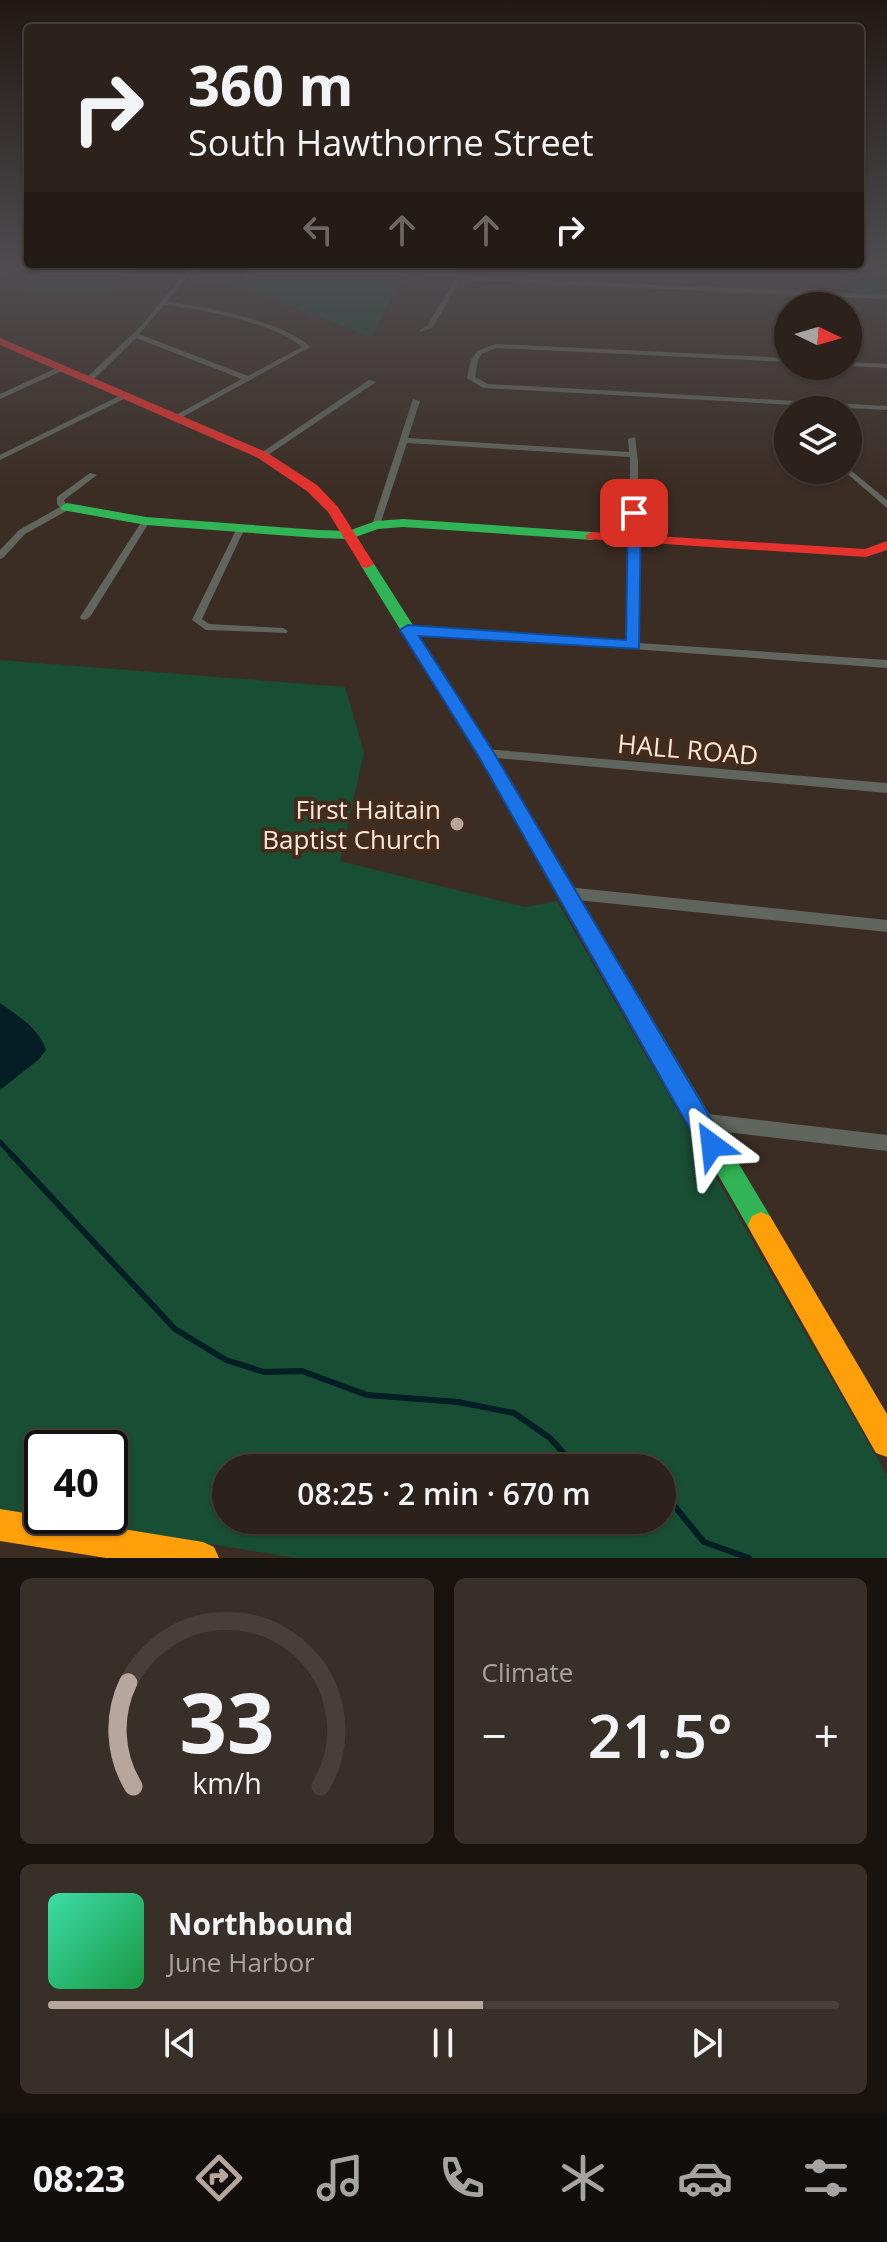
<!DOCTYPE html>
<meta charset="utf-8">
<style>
:root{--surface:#2c221b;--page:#382f28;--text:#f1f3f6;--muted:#a6a4a3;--line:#483f3a;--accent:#b6a69c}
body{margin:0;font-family:"Open Sans",sans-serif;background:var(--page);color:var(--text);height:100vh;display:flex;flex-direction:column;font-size:30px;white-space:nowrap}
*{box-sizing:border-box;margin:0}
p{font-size:26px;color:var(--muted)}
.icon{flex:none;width:44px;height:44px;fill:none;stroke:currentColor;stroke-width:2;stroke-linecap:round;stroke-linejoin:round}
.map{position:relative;height:1558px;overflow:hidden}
.side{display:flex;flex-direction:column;gap:20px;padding:20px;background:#18130f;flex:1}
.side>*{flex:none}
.hud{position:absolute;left:24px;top:24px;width:840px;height:244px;border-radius:8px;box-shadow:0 2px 6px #0004,0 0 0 2px var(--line);background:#2c221b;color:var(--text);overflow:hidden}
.needle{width:52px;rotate:95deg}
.buttons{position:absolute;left:774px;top:292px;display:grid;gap:16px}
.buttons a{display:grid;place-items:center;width:88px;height:88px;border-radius:50%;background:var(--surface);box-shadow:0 2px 6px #0004,0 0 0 2px var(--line);font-size:40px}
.speed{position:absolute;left:24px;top:1430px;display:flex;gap:16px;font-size:40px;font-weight:700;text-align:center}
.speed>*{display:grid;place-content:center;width:104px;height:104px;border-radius:50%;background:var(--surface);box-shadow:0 2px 6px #0004,0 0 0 2px var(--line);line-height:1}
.speed .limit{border:4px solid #111;border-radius:12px;background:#fff;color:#111}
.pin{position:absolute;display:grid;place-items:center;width:68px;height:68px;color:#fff;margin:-34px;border-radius:16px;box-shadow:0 4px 12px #0006}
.me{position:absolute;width:88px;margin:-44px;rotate:330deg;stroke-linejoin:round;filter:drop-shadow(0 0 6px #0008)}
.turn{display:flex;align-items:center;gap:28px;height:168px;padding:0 32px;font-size:36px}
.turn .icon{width:104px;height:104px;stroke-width:2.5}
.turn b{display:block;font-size:56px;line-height:68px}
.lanes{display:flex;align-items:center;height:76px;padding:0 32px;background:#0003;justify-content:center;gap:40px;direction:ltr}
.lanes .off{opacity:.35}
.big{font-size:60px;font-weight:600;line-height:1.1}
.side .tile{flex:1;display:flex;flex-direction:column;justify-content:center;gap:12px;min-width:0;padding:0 28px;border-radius:12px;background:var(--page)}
.side .dial{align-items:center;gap:0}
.dial svg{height:208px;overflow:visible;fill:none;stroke:var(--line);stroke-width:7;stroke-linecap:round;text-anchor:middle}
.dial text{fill:var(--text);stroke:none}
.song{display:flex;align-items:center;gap:24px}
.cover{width:96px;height:96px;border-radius:12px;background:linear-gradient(135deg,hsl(160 70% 55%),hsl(140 70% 35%))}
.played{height:8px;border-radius:4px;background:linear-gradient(90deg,var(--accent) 55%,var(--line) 55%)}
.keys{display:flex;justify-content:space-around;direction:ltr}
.heat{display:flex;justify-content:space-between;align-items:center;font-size:44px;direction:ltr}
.side .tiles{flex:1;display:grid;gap:20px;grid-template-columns:1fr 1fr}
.tile:last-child{grid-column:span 2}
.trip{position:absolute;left:212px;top:1454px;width:464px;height:80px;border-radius:40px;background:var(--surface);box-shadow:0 2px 6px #0004,0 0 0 2px var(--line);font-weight:600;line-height:80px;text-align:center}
.dock{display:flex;height:128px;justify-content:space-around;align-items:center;background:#120e0b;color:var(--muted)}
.dock .icon{width:56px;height:56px}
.dock .active{color:var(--accent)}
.dock b{font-size:36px;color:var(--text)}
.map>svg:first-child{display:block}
.green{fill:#184e34;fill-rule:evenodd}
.water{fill:#051e25}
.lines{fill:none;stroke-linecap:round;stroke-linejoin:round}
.stream-far1{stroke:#051e25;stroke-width:5}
.stream{stroke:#051e25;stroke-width:6}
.street{fill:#60655d;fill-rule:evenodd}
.fast{fill:#30b455;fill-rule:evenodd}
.slow{fill:#ff9f0a;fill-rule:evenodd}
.jam{fill:#e5322d;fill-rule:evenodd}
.route{fill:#1a73e8;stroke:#114b97;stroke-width:2}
.poi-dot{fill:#b6a69c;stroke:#452b1a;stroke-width:3}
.labels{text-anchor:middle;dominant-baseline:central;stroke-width:8;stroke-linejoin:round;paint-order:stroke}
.street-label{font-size:26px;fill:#f9e7dc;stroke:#452b1a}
.poi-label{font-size:26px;fill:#f9e7dc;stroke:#452b1a;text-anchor:end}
</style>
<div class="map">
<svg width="887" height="1558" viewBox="0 0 887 1558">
<rect width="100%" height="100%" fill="#3b2d24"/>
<g class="green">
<polygon points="0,270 133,270 107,295 17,290 36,273 13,271 4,278 0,277"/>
<polygon points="250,270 456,270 452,276 404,274 371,337 248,290 185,280 189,277 242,279"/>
<polygon points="841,270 887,270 887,296 852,294"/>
<path d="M0 660 345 687 364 752 340 861 525 907 557 901 887 1475V1558H296L0 1510ZM42 1448H110V1516H42ZM226 1468H662V1520H226Z"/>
</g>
<path class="water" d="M0 1003C18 1016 39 1028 46 1050L38 1060 0 1090Z"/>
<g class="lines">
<polyline class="stream-far1" points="0,1142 13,1156"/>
<g class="stream">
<polyline points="11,1154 175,1329 226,1360 264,1372 302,1371 367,1395 458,1402 514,1413 550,1438 577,1468"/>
<polyline points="605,1468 638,1468"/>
<polyline points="662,1491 704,1542 749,1558"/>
</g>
<g class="street">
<path d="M187 270H193L167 302C205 306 283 321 310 347L177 420 173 418 174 416 242 379 136 338 92 381 85 379 141 326ZM164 305C202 309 274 323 302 347L248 376 139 334Z"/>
<polygon points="459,276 887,295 887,299 461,280 432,328 420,332 420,330 427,326 456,278"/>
<polygon points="496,344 788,358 788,362 496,348 482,354 478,360 475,377 488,384 887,406 887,410 483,388 467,378 471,360 477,351"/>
<polygon points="848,362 887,364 887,368 848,366"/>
<polygon points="61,366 68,368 0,399 0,394"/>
<polygon points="369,380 376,382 265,457 258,455"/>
<polygon points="123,394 130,396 0,460 0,455"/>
<polygon points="413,399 420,401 408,438 629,452 628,439 635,437 638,461 639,643 887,660 887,668 404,632 404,628 408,627 629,642 630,457 407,443 380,525 379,527 373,527 372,525"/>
<polygon points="848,468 887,500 887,508 843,470 848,470"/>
<polygon points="90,473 97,475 64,500 65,503 71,507 70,509 25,534 3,558 0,559 0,550 19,530 60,507 57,504 57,497"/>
<polygon points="146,518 150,521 90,617 85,620 81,619 80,617 142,521"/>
<polygon points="241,525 245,528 202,619 209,624 283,628 288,631 287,633 206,630 192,620 237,528"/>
<polygon points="485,749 887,783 887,793 485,757 479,753"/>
<polygon points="567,887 887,920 887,932 567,899 562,897 560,893 562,889"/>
<polygon points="699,1113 887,1135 887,1151 699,1129 693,1127 691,1121 693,1115"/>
</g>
<g class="fast">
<polygon points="67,503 146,517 318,530 348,531 376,521 403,519 592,532 599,536 592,540 403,527 378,529 350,539 318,538 146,525 62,510 60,507"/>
<polygon points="367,560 374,564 491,748 770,1216 774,1225 770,1234 761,1238 752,1234 479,758 360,564"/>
</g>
<g class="slow">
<polygon points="761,1212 770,1216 887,1414 887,1457 876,1453 752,1234 748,1225 752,1216"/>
<polygon points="0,1509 203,1542 214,1547 219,1558 106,1558 0,1541"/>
</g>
<g class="jam">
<polygon points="0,338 266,452 317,485 338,507 374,564 367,568 362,567 328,512 307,491 258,458 0,345"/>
<polygon points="592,532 865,549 887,541 887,550 866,557 587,539 585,536"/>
</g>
</g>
<linearGradient id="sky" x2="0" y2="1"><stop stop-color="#201914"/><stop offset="0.55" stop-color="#4f4c50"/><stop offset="1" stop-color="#4f4c50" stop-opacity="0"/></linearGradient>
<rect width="887" height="488" fill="url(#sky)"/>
<polygon class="route" points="634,509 641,513 639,649 419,636 491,748 721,1136 725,1145 721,1154 712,1157 704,1154 479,757 400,630 408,625 626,640 628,513"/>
<circle class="poi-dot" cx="457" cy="824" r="8"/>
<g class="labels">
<g class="street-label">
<text transform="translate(688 749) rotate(5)">HALL ROAD</text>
</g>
<g class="poi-label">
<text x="441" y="809">First Haitain<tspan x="441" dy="30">Baptist Church</tspan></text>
</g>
</g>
</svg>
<div class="buttons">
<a><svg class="needle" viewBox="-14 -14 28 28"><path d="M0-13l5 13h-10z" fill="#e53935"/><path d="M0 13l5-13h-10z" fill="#a6a4a3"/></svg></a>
<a><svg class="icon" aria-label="layers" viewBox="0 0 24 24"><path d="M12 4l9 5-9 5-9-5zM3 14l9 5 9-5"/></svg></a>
</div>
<div class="speed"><div class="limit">40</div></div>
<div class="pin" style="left:634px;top:513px;background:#d93025"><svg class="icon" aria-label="arrive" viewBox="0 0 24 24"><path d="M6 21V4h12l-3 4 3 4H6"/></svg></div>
<svg class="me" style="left:712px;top:1145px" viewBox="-20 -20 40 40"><path d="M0-17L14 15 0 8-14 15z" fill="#1a73e8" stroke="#fff" stroke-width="4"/></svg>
<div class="trip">08:25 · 2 min · 670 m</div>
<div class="hud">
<div class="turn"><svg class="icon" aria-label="right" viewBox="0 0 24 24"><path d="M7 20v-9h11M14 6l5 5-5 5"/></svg><div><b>360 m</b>South Hawthorne Street</div></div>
<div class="lanes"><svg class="icon off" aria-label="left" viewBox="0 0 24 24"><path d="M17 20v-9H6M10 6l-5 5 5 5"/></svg><svg class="icon off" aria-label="ahead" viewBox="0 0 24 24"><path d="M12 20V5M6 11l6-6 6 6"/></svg><svg class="icon off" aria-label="ahead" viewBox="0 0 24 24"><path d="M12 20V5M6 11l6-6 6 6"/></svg><svg class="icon" aria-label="right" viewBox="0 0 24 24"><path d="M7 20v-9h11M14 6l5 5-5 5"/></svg></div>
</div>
</div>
<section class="side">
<div class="tiles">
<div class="tile dial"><svg viewBox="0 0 100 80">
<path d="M14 69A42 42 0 1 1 86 69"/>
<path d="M14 69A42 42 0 0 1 12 29" stroke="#b6a69c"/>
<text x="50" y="56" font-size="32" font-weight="700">33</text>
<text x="50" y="72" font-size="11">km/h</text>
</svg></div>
<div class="tile"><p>Climate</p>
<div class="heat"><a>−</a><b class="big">21.5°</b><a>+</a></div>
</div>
<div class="tile">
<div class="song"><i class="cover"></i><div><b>Northbound</b><p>June Harbor</p></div></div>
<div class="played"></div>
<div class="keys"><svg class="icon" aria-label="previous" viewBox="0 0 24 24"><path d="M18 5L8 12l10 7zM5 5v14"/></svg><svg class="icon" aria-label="pause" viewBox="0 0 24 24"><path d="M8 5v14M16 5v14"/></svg><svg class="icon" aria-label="next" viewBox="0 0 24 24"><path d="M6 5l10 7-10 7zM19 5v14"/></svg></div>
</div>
</div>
</section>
<nav class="dock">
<b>08:23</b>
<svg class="icon active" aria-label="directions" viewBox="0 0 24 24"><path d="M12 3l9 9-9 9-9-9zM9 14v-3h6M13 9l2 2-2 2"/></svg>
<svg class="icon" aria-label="music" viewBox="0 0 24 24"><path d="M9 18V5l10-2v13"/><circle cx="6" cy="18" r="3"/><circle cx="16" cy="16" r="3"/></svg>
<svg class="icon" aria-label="phone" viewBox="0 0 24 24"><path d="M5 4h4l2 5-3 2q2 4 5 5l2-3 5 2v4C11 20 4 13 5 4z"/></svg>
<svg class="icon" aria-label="climate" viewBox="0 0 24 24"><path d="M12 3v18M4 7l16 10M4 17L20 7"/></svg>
<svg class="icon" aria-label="car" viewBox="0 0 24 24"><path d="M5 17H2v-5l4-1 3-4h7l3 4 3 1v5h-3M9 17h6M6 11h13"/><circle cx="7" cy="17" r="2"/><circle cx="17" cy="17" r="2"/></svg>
<svg class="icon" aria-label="filters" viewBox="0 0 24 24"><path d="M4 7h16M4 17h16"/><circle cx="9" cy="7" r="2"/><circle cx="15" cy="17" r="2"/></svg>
</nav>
